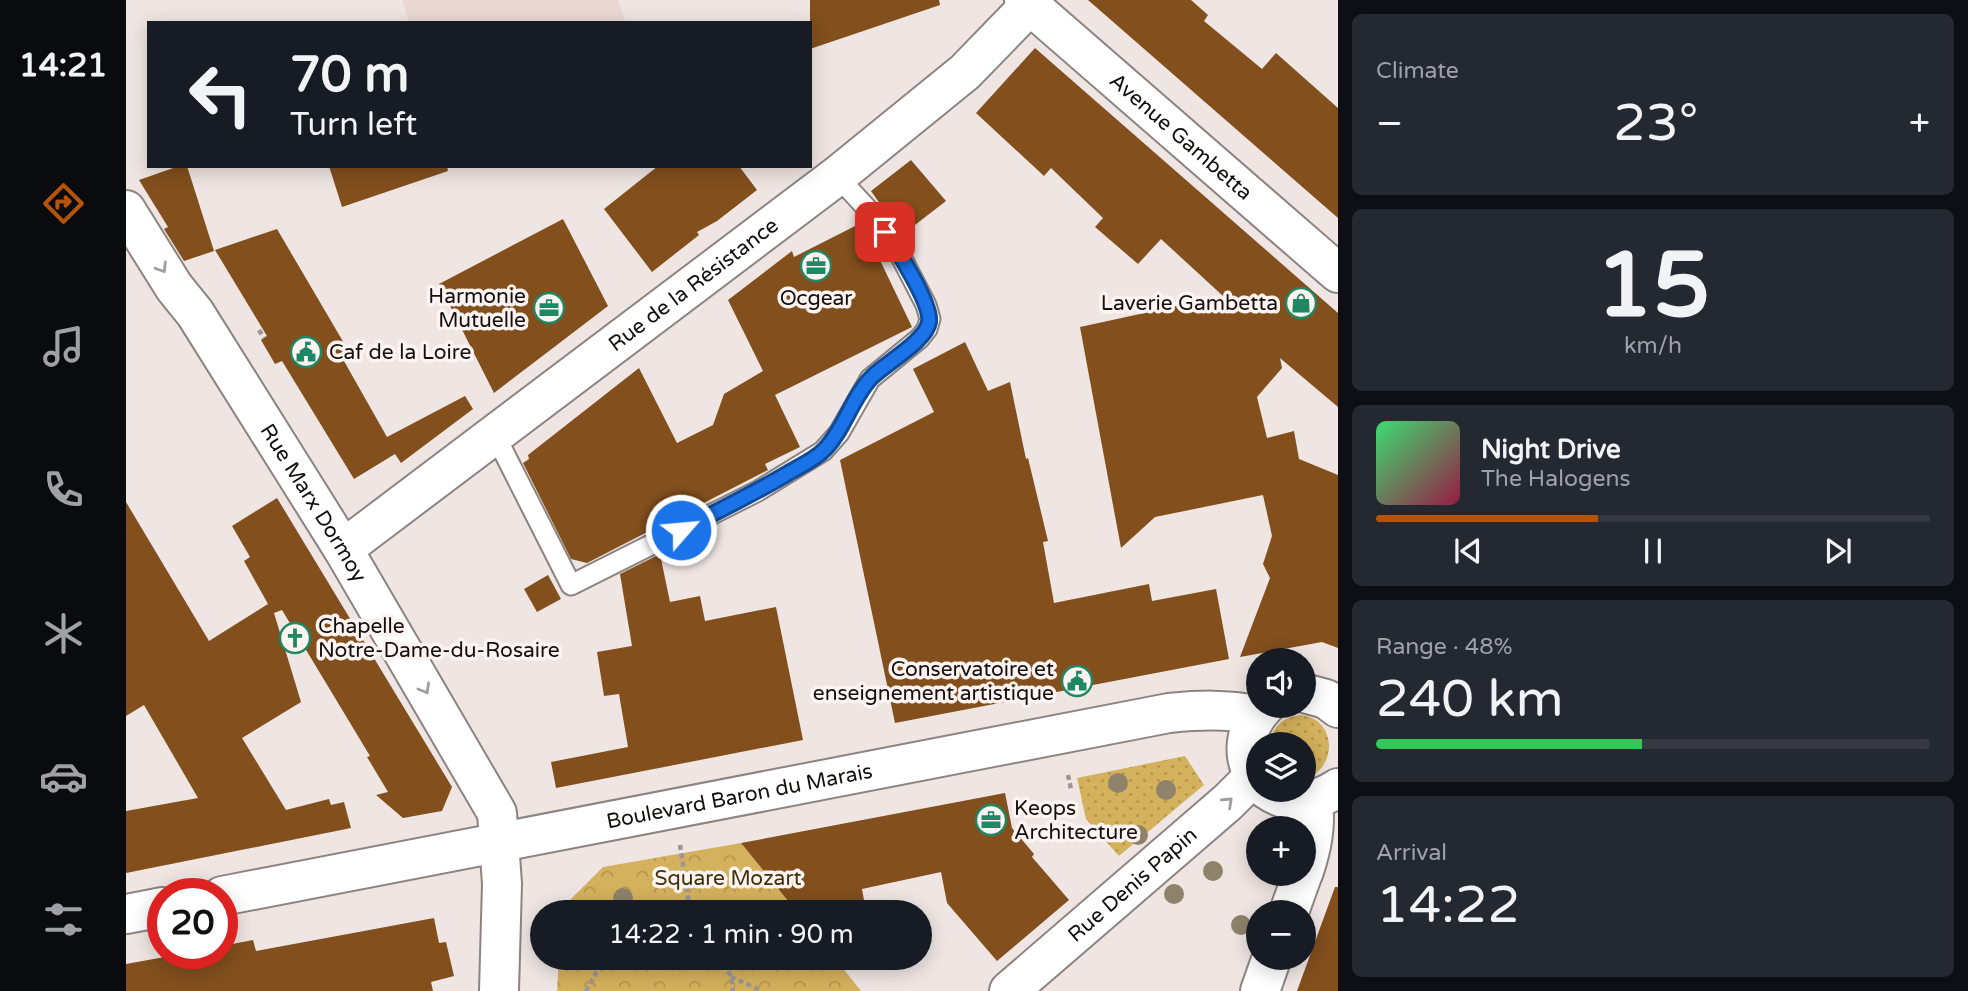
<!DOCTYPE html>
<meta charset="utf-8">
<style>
:root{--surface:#171b24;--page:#242831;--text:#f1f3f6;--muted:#9ea1a6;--line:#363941;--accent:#b45309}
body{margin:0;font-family:"Varela Round",sans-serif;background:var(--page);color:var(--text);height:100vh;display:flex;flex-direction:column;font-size:26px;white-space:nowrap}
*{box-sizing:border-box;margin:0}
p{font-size:23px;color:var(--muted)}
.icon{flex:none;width:38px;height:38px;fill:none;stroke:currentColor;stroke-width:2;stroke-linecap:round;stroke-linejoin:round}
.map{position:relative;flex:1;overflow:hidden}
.panel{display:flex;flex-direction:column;gap:14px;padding:14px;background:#0d0f14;width:630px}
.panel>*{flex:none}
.top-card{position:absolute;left:21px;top:21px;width:665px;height:147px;border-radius:0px;box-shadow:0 4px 18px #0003;background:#171b24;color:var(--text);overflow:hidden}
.controls{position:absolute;left:1120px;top:648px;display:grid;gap:14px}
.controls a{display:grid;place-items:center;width:70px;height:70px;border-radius:50%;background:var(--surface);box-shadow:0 4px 18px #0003;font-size:35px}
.speed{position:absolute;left:21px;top:878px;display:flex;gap:14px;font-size:35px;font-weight:700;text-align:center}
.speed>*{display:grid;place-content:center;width:91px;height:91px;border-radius:50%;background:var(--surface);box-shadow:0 4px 18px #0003;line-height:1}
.speed .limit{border:10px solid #d22;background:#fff;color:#111}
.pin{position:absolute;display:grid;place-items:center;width:60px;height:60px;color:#fff;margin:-30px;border-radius:14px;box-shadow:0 4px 10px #0006}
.me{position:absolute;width:77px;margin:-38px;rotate:63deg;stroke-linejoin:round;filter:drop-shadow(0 0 5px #0008)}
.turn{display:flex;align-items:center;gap:24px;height:147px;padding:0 28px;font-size:32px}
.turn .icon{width:91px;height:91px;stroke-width:2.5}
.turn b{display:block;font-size:49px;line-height:60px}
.big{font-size:52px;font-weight:600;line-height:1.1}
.panel .widget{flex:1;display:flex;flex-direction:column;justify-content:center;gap:10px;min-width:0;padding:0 24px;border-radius:10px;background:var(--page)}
.panel .dial{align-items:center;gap:0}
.dial b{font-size:91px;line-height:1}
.song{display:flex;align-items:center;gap:21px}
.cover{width:84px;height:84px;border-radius:10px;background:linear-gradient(135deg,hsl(140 70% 55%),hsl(340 70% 35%))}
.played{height:7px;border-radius:4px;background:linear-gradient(90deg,var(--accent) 40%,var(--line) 40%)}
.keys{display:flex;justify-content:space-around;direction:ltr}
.heat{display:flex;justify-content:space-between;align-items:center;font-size:38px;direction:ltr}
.charge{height:10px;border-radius:5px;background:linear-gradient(90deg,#34c759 48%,var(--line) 0)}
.trip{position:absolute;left:404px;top:900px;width:402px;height:70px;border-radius:35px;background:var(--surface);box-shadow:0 4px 18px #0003;font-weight:600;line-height:70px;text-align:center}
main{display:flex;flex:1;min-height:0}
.tabs{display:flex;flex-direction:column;width:126px;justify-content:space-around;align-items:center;background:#090b0e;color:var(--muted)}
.tabs .icon{width:49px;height:49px}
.tabs .selected{color:var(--accent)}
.tabs b{font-size:32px;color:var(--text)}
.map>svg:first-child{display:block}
.built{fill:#ead8d3}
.grass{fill:url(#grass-dots)}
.forest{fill:url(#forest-crowns)}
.building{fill:#824f1d}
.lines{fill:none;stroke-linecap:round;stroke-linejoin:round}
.lane-casing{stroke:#8c8481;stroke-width:23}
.street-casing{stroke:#8c8481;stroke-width:42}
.secondary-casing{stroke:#8c8481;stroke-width:42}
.path{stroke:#9d9694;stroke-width:4.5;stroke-dasharray:5 3.5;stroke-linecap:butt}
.lane{stroke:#fff;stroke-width:19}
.street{stroke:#fff;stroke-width:38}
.secondary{stroke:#fff;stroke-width:38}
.tree{fill:#8e826a}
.oneway{stroke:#a09f9f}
.route-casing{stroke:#114b97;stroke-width:18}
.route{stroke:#1a73e8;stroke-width:12}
.labels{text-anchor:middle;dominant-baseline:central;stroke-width:7;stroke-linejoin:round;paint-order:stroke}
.street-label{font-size:21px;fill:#120f0e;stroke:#fdf3f0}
.poi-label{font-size:21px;fill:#120f0e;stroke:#fdf3f0;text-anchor:end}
.park-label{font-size:21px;fill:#3f3007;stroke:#fdf3f0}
</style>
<main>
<nav class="tabs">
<b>14:21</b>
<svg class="icon selected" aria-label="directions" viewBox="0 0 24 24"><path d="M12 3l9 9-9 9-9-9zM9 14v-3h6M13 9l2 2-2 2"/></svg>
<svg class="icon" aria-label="music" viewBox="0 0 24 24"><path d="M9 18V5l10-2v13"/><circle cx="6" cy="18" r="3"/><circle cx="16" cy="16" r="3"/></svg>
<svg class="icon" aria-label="phone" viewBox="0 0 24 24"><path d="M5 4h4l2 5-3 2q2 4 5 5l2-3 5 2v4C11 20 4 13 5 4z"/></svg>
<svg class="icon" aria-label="climate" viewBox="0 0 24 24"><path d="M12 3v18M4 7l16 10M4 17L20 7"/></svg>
<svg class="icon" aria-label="car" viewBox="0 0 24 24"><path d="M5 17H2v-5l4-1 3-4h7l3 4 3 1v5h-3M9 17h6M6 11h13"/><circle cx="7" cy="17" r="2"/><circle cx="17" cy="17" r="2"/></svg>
<svg class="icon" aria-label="filters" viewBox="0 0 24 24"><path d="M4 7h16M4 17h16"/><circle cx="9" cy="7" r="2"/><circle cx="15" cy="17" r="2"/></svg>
</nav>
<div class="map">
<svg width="1212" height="991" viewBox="0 0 1212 991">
<defs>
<pattern id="grass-dots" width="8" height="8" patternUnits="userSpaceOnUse" patternTransform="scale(1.75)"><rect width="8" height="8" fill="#d4b15c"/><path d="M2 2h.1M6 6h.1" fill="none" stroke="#b5974f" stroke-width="1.8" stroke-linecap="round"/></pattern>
<pattern id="forest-crowns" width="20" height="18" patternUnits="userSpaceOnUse" patternTransform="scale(1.75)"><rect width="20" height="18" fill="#d4b15c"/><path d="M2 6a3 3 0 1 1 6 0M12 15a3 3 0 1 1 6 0" fill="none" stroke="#b5974f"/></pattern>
</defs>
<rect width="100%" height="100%" fill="#efe6e3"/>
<polygon class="built" points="276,0 492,0 500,23 283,23"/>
<g class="grass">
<path d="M1174 715C1212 718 1212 770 1178 779V744H1143C1147 727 1156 717 1174 715Z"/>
<polygon points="1059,756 1078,785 993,856 960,819 951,778"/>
</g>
<g class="forest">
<polygon points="615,843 671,912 435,912 435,909 477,867"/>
<polygon points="433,957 708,957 735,991 431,991"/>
</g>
<g class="building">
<polygon points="684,0 813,0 814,5 684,49"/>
<polygon points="962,0 1065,0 1082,15 1078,21 1136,69 1150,53 1212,108 1212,218"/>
<polygon points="909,48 1212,313 1212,407 1154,358 1156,368 1131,397 1141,438 1168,431 1173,459 1212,475 1212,648 1196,642 1114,657 1144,578 1137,564 1146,536 1137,495 1029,517 995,548 954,327 1097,296 1035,239 1012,264 969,227 977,218 925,168 918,176 850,113"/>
<polygon points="785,160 820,201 776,235 745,191"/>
<polygon points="53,166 61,166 88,251 58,261 38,229 42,227 13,180"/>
<polygon points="203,166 321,166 322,171 216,207"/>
<polygon points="532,166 613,166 631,190 591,221 571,232 573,235 526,272 478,209"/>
<polygon points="437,219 482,306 368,393 313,284"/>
<polygon points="737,222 756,250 751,254 786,327 649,395 674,447 639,464 642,470 461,563 445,559 397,463 403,459 402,455 513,368 551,443 587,425 598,394 637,371 602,300 666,251 668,257"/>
<polygon points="151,229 222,350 214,354 261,437 339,396 347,409 275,463 269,454 228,479 156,361 149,364 135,340 141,336 89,250"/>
<polygon points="839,342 862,391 884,382 900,459 902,458 922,541 917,542 928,603 1023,584 1026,601 1090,589 1103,659 769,723 714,460 808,412 787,369"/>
<polygon points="151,498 326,787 316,811 277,818 250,795 262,792 241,757 244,756 156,610 148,613 175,702 116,738 160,810 203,799 205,805 218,802 225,828 0,873 0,811 72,798 18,705 0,716 0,502 83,641 142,604 118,561 124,557 106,526"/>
<polygon points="534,554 544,602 574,596 579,621 650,607 677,740 430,788 425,762 502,747 493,694 478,696 471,652 506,646 494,574"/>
<polygon points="422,575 435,599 411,612 398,589"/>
<polygon points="879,793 886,828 908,854 906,857 943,900 871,961 821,903 815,872 736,889 738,900 701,907 695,912 671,912 615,843"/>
<polygon points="1209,887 1212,887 1212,991 1171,991"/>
<polygon points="308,918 313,943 320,942 328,976 305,982 307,991 0,991 0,964 55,954 96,954 96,946 127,940 130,951"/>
</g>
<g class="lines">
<g class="lane-casing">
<polyline id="lane" points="369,435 445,585 632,491 697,451 713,433 744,379 794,338 801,329 804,319 800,305 771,249 747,215 711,176"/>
</g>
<g class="street-casing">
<g id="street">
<path id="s1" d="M0 210 48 287 69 313 217 549 371 813 376 884 373 991"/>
<path id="s2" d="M217 549 711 176 839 72 904 5"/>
<path id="s3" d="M883 991 1102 802 1128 776"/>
</g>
</g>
<g class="secondary-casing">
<g id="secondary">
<path id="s4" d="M898 0 1212 273"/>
<polyline points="1178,693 1200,699 1212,708"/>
<path d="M1132 781C1113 757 1119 726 1140 705"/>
<path d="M1140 789C1164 806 1188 804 1212 788"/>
<path d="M1178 871C1186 847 1190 826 1187 801"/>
<path id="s5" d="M96 896 1043 713C1074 710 1100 709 1130 715"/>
<polyline points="1163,912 1177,873"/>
<polyline points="0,914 37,907"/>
<polyline points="1134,991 1146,957"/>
</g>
</g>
<g class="path">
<polyline points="133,330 138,338"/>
<polyline points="942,775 945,789"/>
<polyline points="554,845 563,905 559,912"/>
<polyline points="593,957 605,976 607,991"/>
<polyline points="605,977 636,991"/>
<polyline points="460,991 470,973 486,957"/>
</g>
<use href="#lane" class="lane"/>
<use href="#street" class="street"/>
<use href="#secondary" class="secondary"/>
</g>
<g class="tree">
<circle cx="992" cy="783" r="10"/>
<circle cx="1040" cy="790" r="10"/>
<circle cx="1012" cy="835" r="10"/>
<circle cx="1087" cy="871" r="10"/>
<circle cx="1048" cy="894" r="10"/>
<circle cx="497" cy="898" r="10"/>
<circle cx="1115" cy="925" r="10"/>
</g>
<defs><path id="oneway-chevron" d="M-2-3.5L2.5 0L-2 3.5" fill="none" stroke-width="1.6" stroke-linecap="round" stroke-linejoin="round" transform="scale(1.75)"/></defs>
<g class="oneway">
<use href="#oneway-chevron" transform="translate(36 268) rotate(58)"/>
<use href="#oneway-chevron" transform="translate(299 689) rotate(60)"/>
<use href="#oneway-chevron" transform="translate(1102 802) rotate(-43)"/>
</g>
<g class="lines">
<g class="route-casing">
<path id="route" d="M555 530C590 512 625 495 659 475 672 467 689 460 699 449 719 428 726 397 746 377 760 363 800 341 803 322 806 304 770 248 759 232"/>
</g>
<use href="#route" class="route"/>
</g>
<defs>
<g id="office-ring" transform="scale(1.575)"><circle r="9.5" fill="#fdf3f0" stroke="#1e8865" stroke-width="1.5"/><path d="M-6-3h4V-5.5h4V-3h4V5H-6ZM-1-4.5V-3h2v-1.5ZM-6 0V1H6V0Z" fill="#1e8865"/></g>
<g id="shop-ring" transform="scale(1.575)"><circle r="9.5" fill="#fdf3f0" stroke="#1e8865" stroke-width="1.5"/><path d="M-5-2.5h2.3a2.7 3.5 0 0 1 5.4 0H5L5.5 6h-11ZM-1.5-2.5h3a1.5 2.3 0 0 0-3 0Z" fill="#1e8865"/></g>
<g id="civic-ring" transform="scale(1.575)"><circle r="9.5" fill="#fdf3f0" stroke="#1e8865" stroke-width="1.5"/><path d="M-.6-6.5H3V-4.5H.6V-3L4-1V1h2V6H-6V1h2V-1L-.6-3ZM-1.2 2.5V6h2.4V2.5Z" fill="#1e8865"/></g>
<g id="church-ring" transform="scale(1.575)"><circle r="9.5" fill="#fdf3f0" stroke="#1e8865" stroke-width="1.5"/><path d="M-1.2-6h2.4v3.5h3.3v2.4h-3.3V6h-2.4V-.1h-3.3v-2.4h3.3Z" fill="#1e8865"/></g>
</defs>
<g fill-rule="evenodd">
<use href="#office-ring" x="690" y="266"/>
<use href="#shop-ring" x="1175" y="303"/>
<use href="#office-ring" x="423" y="308"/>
<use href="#civic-ring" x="180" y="352"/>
<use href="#church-ring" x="169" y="638"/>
<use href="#civic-ring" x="951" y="681"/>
<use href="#office-ring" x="865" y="820"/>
</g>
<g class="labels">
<g class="street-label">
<text stroke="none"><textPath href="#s4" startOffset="208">Avenue Gambetta</textPath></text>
<text stroke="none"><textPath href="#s2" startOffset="439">Rue de la Résistance</textPath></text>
<text stroke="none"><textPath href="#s1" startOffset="348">Rue Marx Dormoy</textPath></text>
<text stroke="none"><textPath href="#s5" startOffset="527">Boulevard Baron du Marais</textPath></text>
<text stroke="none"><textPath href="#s3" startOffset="163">Rue Denis Papin</textPath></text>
</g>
<g class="poi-label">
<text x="400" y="296">Harmonie<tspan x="400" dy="24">Mutuelle</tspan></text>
<text x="690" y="298" text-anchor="middle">Ocgear</text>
<text x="1152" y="303">Laverie Gambetta</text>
<text x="203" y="352" text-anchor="start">Caf de la Loire</text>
<text x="192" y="626" text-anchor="start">Chapelle<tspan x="192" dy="24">Notre-Dame-du-Rosaire</tspan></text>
<text x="928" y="669">Conservatoire et<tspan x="928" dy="24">enseignement artistique</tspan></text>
<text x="888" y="808" text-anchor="start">Keops<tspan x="888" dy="24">Architecture</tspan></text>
</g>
<g class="park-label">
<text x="602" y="878">Square Mozart</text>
</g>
</g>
</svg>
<div class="controls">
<a><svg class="icon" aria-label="sound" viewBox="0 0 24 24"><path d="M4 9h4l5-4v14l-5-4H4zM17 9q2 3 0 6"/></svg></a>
<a><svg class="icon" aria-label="layers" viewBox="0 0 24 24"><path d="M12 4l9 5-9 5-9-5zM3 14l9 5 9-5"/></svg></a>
<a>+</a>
<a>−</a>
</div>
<div class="speed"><div class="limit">20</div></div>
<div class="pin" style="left:759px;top:232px;background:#d93025"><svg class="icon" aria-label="arrive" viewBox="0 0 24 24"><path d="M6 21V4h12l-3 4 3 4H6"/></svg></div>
<svg class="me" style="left:555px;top:530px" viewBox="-20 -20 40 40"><circle r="17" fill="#1a73e8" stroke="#fff" stroke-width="3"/><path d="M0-11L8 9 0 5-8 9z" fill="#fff"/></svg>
<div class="trip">14:22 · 1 min · 90 m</div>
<div class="top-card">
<div class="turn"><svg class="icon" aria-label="left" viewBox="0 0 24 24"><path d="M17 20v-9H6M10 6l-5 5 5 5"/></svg><div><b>70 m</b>Turn left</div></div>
</div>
</div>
<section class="panel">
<div class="widget"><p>Climate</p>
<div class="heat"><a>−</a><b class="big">23°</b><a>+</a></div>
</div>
<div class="widget dial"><b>15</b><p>km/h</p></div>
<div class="widget">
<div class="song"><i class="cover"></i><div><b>Night Drive</b><p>The Halogens</p></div></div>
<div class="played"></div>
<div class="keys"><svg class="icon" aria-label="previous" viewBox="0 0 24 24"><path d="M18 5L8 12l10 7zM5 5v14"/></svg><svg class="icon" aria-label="pause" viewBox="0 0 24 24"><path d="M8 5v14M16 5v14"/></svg><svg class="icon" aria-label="next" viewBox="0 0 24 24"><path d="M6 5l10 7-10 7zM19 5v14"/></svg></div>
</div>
<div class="widget"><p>Range · 48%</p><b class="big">240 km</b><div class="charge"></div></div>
<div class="widget"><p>Arrival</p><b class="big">14:22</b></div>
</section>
</main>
